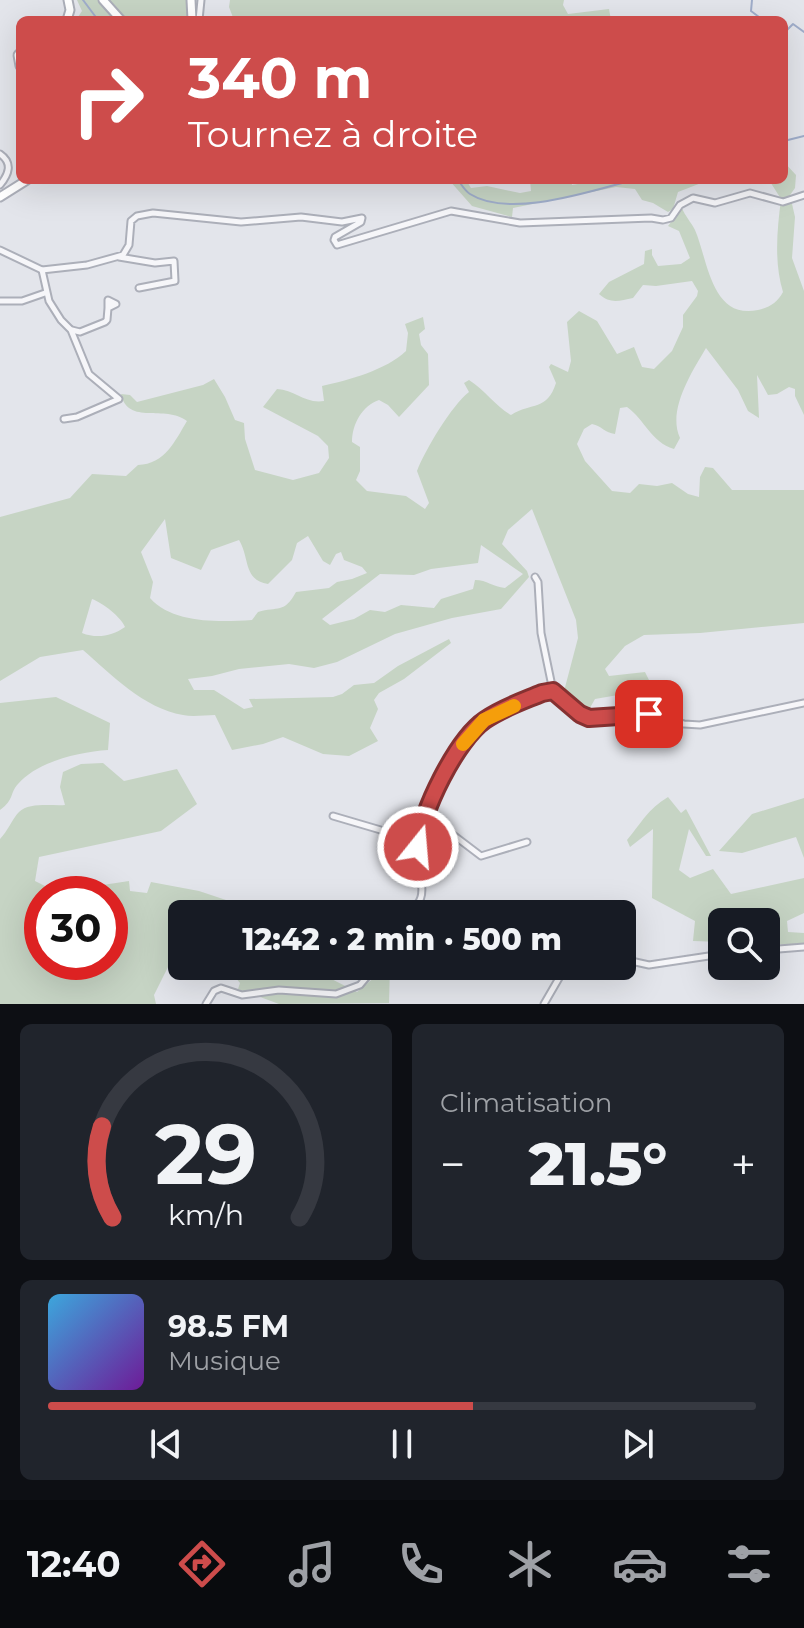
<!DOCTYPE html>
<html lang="fr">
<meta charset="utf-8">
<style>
:root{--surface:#171b24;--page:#20242c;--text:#f1f3f6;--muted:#9ea1a6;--line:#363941;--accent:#cd4c4b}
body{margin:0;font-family:Montserrat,sans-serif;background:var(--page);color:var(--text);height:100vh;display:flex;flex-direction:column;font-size:30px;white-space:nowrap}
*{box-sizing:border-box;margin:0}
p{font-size:26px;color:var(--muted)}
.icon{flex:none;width:44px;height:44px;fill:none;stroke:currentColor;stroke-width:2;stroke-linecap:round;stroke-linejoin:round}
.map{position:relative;height:1004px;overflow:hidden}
.sheet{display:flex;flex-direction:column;gap:20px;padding:20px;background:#0d0f14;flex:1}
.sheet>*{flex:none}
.guide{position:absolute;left:16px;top:16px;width:772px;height:168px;border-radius:12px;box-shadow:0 8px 32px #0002;background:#cd4c4b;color:#fff;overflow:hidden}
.buttons{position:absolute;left:708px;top:908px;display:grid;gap:16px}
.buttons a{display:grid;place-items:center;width:72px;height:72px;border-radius:12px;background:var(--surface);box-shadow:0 8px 32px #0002;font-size:40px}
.speed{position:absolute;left:24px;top:876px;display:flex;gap:16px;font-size:40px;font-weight:700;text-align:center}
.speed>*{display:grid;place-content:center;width:104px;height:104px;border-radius:50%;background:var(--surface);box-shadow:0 8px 32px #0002;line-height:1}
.speed .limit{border:12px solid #d22;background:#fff;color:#111}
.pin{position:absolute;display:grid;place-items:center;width:68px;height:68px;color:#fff;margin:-34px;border-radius:16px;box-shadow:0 4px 12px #0006}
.me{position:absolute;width:88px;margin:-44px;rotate:17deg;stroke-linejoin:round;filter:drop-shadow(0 0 6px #0008)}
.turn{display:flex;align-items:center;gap:28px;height:168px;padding:0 40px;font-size:36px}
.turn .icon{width:104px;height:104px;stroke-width:2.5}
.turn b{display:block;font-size:56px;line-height:68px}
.big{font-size:60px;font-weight:800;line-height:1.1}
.sheet .widget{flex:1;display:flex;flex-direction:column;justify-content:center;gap:12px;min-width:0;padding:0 28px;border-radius:12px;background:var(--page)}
.sheet .dial{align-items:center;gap:0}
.dial svg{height:208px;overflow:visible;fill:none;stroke:var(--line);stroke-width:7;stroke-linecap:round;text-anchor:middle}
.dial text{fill:var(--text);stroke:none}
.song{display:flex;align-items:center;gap:24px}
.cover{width:96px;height:96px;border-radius:12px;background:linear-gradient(135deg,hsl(200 70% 55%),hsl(280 70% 35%))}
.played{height:8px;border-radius:4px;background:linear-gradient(90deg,var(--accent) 60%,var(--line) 60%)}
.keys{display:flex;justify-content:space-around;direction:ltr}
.heat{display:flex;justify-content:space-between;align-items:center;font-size:44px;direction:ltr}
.sheet .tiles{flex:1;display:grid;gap:20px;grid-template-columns:1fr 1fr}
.widget:last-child{grid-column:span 2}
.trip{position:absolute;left:168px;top:900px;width:468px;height:80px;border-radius:12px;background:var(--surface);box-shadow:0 8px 32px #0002;font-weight:800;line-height:80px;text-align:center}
.tabs{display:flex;height:128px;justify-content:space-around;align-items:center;background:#090b0e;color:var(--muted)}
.tabs .icon{width:56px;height:56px}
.tabs .active{color:var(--accent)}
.tabs b{font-size:36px;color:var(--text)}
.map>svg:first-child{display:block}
.green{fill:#c6d4c4;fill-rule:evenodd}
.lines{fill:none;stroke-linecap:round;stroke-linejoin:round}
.stream{stroke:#9fadca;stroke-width:2}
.street-casing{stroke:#acafb9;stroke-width:9}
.secondary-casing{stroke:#acafb9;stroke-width:11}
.street{stroke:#f6f6f9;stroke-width:5}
.secondary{stroke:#fff;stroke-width:7}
.route-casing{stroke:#853131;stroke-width:20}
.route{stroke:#cd4c4b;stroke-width:14}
.slow{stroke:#f59e0b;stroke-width:14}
</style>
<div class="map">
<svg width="804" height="1004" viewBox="0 0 804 1004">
<rect width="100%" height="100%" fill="#e3e5eb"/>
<g class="green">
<polygon points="77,0 99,0 117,20 76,20 82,11"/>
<polygon points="107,0 190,0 189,20 127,20"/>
<polygon points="230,0 564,0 563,5 568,14 609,9 611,20 234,20 229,7"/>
<path d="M784 162 796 175 795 188 790 195 795 217 792 258 804 291V415L795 396V389L789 387 777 394 768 395 757 375 759 418 748 411 738 390 706 348C692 372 667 410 680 438L674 449C651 442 645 420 627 407L620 408 615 434C605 433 602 426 592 424L584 429 577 444 585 461 612 491 630 493 639 484 657 486 672 483 688 494 699 497 700 477 705 467 713 468 732 490H804V623L700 633 644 635 625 646 605 669 609 676 645 672 651 684 624 687 632 712 625 711 618 695 595 699 587 713 571 704 563 695 578 638 576 620 532 509 508 530 502 544 527 571 529 577 501 609 452 618 395 634 337 662 314 668 289 664 239 669 212 676 188 679 194 690H214L244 709 253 707 249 699 333 697 342 694 354 685 374 683 398 666 449 639 451 643 404 679 379 693 374 700 378 709 370 728 378 741 349 756 323 754 283 737 263 744 232 750 215 715C205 715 193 717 183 715 143 708 112 675 83 650L40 657 0 681V517L70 498 92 474 126 476 138 465C165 464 175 441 187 421 165 404 128 426 121 394L130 395 137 402 203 385 214 379 225 397 235 420 244 423 245 439 255 470 293 480 319 473 329 458 328 446 318 436 263 407 277 389C295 390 305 404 324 401L322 386C349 380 386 370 406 351L408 333 405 324 423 317 425 329 419 334 421 345 428 354 429 385 399 417 388 405 379 400C362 406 352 424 352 442L360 447V471L356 480 367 491 406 496 425 509 429 503 417 471C425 450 452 405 469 392L464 383 469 380C485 390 495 406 511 415 532 402 547 411 556 383L549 367 551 364 568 372 571 361 567 322 579 311 597 321 617 354 634 347 642 367 654 369 672 351 683 327V315L697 296 698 291 692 281 656 286 643 285 633 298C619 301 610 304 599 294L609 282 644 264 645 251 652 249V255L658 266 681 264 690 258 679 231 668 226 682 208C685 216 691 222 695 230 708 260 711 320 758 310 770 307 777 303 783 292 774 263 777 230 781 199L769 180H784ZM165 519 171 558 201 570 211 550 239 540C250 558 243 580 268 584L292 560 297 543 308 536 323 561 330 565 336 554 341 552 344 560 362 567 367 573 352 579 337 582 329 588 296 592C284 614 278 606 258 612L252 620C220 622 173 624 150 598L153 582 141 552ZM481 545 523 574 505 588C493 587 487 580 475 580L473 589 441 599 434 608 401 605 385 612 370 610 354 619 330 625 322 619 380 574 414 575 431 569 478 563ZM92 599C103 603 121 617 125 627 112 636 97 639 82 633Z"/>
<polygon points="449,180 466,180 471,188 487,186 520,193 531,191 530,180 571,180 572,185 601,180 709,180 678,192 673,209 668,212 653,203 642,200 635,189 616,187 513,208 512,217 472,206"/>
<path d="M56 697 110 723 108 750C80 752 38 761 18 784 9 794 15 799 0 810V703Z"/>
<path d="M103 763 124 781 177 769 197 804 161 831 39 857 35 881 57 892 129 881 130 891 147 893 151 882 199 891 256 910V914H182V951H176L154 995 156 1004H0V839C7 832 13 818 19 812 29 802 52 806 65 805L60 787 63 772 81 764ZM110 894V962H42V894Z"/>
<path d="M668 797 681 813 686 809 711 856H706L689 829 679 870 690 878 713 869 731 894 804 878V913L787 921 788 932 804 933V945L766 944V922H722V942L693 941 695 921 652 898 653 829 630 847 627 840C643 821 647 810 668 797Z"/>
<polygon points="804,798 804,858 796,837 742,853 719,851 752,814"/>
<polygon points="226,966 306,966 357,992 376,976 380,966 390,966 389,1003 279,1004 238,989 240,983"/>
</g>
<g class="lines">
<g class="stream">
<polyline points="83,0 98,20"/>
<polyline points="752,0 751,11 763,20"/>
<polyline points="784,33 793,24 804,32"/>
<polyline points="784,141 804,136"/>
<path d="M458 180C461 184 465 191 470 194 509 219 591 191 633 180"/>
</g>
<g class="street-casing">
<g id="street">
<polyline points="199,20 201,0"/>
<path d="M0 154C13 163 9 174 0 185"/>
<polyline points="0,250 42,270 87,265 123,255 129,245 131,221 137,216 153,213 241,222 301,217 342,222 362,218 361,222 335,237 334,240 337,245 451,211 520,223 651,218 663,220 671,218 680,205 693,198 715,203 750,193 783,202 804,195"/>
<polyline points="119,257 155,263 174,261 175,281 139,288"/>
<polyline points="42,270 49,301 61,320 71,330 89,374 119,399 77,417 64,419"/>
<polyline points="0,301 22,301 45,293"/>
<polyline points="72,330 80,332 105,322 107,320 108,308 116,304 108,300 108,308"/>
<polyline points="535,577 538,582 541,633 553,691"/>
<polyline points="553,691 580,714 589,718 607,718 641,714 684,724 700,725 804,703"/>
<polyline points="427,815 481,856 527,842"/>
<polyline points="333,816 418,841"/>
<path d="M388 914C396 910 410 910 417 904 428 894 417 868 417 856 417 820 453 745 481 723 498 710 522 702 542 693L553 691"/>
<polyline points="766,950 804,947"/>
<polyline points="622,959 649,965 722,954"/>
<polyline points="206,1004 214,991 221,988 242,995 279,990 336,994 360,985 376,966"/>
<polyline points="544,1004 566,966"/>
</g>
</g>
<g class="secondary-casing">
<g id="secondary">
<polyline points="103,0 121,20"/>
<polyline points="191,0 192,20"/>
<polyline points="67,20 70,10 68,0"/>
<polyline points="20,53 18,55 20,66"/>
<polyline points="0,197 27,180"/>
</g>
</g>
<use href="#street" class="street"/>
<use href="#secondary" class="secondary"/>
</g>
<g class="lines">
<g class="route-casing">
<path id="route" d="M418 847C420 813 457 739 485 720 502 708 523 701 542 693L553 691 580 714 589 718 649 714"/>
</g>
<use href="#route" class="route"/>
<polyline class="slow" points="463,744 484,720 514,706"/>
</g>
</svg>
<div class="buttons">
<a><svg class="icon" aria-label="search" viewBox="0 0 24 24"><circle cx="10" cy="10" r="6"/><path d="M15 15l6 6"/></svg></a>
</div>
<div class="speed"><div class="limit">30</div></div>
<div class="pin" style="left:649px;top:714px;background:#d93025"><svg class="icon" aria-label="arrive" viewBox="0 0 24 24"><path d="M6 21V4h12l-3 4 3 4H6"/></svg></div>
<svg class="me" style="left:418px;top:847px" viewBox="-20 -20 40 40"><circle r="17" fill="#cd4c4b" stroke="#fff" stroke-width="3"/><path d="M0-11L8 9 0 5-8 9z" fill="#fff"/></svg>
<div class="trip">12:42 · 2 min · 500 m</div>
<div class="guide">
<div class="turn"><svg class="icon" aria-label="right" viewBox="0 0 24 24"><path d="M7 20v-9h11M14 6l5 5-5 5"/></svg><div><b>340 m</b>Tournez à droite</div></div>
</div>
</div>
<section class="sheet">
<div class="tiles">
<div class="widget dial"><svg viewBox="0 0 100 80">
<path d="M14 69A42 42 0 1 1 86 69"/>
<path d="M14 69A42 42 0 0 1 10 34" stroke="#cd4c4b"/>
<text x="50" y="56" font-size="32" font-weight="700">29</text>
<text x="50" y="72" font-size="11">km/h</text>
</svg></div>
<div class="widget"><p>Climatisation</p>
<div class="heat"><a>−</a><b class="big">21.5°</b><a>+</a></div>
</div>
<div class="widget">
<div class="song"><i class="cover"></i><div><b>98.5 FM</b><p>Musique</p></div></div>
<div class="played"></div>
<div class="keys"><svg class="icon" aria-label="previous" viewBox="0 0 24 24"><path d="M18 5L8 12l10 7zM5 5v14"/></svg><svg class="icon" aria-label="pause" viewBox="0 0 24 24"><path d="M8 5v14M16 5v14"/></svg><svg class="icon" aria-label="next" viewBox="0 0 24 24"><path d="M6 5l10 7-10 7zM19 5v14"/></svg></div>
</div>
</div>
</section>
<nav class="tabs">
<b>12:40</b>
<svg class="icon active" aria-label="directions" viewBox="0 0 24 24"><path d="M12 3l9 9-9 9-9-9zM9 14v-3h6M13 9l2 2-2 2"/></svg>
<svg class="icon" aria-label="music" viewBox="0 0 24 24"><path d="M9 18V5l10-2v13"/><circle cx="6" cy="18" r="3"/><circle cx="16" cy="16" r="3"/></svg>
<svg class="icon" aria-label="phone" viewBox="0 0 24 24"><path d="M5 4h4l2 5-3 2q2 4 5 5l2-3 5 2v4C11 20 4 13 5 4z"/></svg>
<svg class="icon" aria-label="climate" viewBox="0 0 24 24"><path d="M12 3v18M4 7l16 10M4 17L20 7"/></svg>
<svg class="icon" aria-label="car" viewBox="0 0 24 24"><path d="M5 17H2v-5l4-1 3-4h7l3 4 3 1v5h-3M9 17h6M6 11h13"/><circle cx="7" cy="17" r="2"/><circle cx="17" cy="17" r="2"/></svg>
<svg class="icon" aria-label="filters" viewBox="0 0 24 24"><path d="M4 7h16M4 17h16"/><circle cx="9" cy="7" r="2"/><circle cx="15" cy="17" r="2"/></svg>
</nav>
